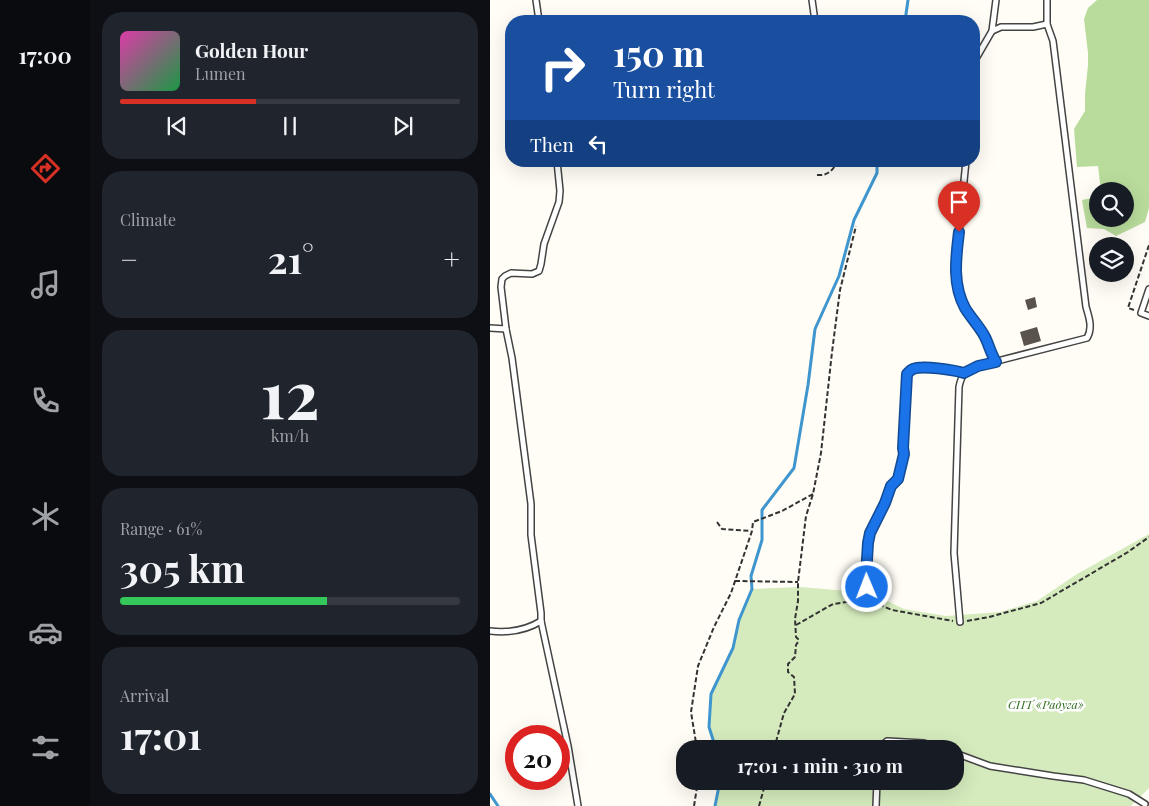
<!DOCTYPE html>
<meta charset="utf-8">
<style>
:root{--surface:#171b24;--page:#20242c;--text:#f1f3f6;--muted:#9ea1a6;--line:#363941;--accent:#d93025}
body{margin:0;font-family:"Playfair Display",serif;background:var(--page);color:var(--text);height:100vh;display:flex;flex-direction:column;font-size:19px;white-space:nowrap}
*{box-sizing:border-box;margin:0}
p{font-size:16px;color:var(--muted)}
.icon{flex:none;width:28px;height:28px;fill:none;stroke:currentColor;stroke-width:2;stroke-linecap:round;stroke-linejoin:round}
.map{position:relative;flex:1;overflow:hidden}
.side{display:flex;flex-direction:column;gap:12px;padding:12px;background:#0d0f14;width:400px}
.side>*{flex:none}
.hud{position:absolute;left:15px;top:15px;width:475px;height:152px;border-radius:20px;box-shadow:0 5px 20px #0002;background:#1a4fa0;color:#fff;overflow:hidden}
.fabs{position:absolute;left:599px;top:182px;display:grid;gap:10px}
.fabs a{display:grid;place-items:center;width:45px;height:45px;border-radius:50%;background:var(--surface);box-shadow:0 5px 20px #0002;font-size:25px}
.speed{position:absolute;left:15px;top:725px;display:flex;gap:10px;font-size:25px;font-weight:700;text-align:center}
.speed>*{display:grid;place-content:center;width:65px;height:65px;border-radius:50%;background:var(--surface);box-shadow:0 5px 20px #0002;line-height:1}
.speed .limit{border:8px solid #d22;background:#fff;color:#111}
.pin{position:absolute;display:grid;place-items:center;width:42px;height:42px;color:#fff;margin:-51px -21px;border-radius:50% 50% 50% 0;rotate:-45deg;box-shadow:0 0 5px #0007}
.pin .icon{rotate:45deg}
.me{position:absolute;width:55px;margin:-28px;rotate:359deg;stroke-linejoin:round;filter:drop-shadow(0 0 4px #0008)}
.turn{display:flex;align-items:center;gap:18px;height:105px;padding:0 25px;font-size:22px}
.turn .icon{width:65px;height:65px;stroke-width:2.5}
.turn b{display:block;font-size:35px;line-height:42px}
.then{display:flex;align-items:center;height:48px;padding:0 25px;background:#0003;gap:10px;font-size:19px}
.big{font-size:38px;font-weight:700;line-height:1.1}
.side .tile{flex:1;display:flex;flex-direction:column;justify-content:center;gap:8px;min-width:0;padding:0 18px;border-radius:20px;background:var(--page)}
.side .dial{align-items:center;gap:0}
.dial b{font-size:65px;line-height:1}
.song{display:flex;align-items:center;gap:15px}
.cover{width:60px;height:60px;border-radius:8px;background:linear-gradient(135deg,hsl(320 70% 55%),hsl(140 70% 35%))}
.played{height:5px;border-radius:2px;background:linear-gradient(90deg,var(--accent) 40%,var(--line) 40%)}
.keys{display:flex;justify-content:space-around;direction:ltr}
.heat{display:flex;justify-content:space-between;align-items:center;font-size:28px;direction:ltr}
.charge{height:8px;border-radius:4px;background:linear-gradient(90deg,#34c759 61%,var(--line) 0)}
.trip{position:absolute;left:186px;top:740px;width:288px;height:50px;border-radius:20px;background:var(--surface);box-shadow:0 5px 20px #0002;font-weight:700;line-height:50px;text-align:center}
main{display:flex;flex:1;min-height:0}
.menu{display:flex;flex-direction:column;width:90px;justify-content:space-around;align-items:center;background:#090b0e;color:var(--muted)}
.menu .icon{width:35px;height:35px}
.menu .on{color:var(--accent)}
.menu b{font-size:22px;color:var(--text)}
.map>svg:first-child{display:block}
.green{fill:#d5ebbd}
.forest{fill:#b9dc9c}
.lines{fill:none;stroke-linecap:round;stroke-linejoin:round}
.stream{stroke:#3f96cf;stroke-width:3}
.building{fill:#5a524d}
.lane-casing{stroke:#444;stroke-width:8}
.path{stroke:#333;stroke-width:2;stroke-dasharray:5 2.5;stroke-linecap:butt}
.lane{stroke:#fff;stroke-width:5}
.route-casing{stroke:#114b97;stroke-width:12}
.route{stroke:#1a73e8;stroke-width:9}
.labels{text-anchor:middle;dominant-baseline:central;stroke-width:5;stroke-linejoin:round;paint-order:stroke}
.park-label{font-size:12px;font-style:italic;fill:#2f6b1f;stroke:#fff}
</style>
<main>
<nav class="menu">
<b>17:00</b>
<svg class="icon on" aria-label="directions" viewBox="0 0 24 24"><path d="M12 3l9 9-9 9-9-9zM9 14v-3h6M13 9l2 2-2 2"/></svg>
<svg class="icon" aria-label="music" viewBox="0 0 24 24"><path d="M9 18V5l10-2v13"/><circle cx="6" cy="18" r="3"/><circle cx="16" cy="16" r="3"/></svg>
<svg class="icon" aria-label="phone" viewBox="0 0 24 24"><path d="M5 4h4l2 5-3 2q2 4 5 5l2-3 5 2v4C11 20 4 13 5 4z"/></svg>
<svg class="icon" aria-label="climate" viewBox="0 0 24 24"><path d="M12 3v18M4 7l16 10M4 17L20 7"/></svg>
<svg class="icon" aria-label="car" viewBox="0 0 24 24"><path d="M5 17H2v-5l4-1 3-4h7l3 4 3 1v5h-3M9 17h6M6 11h13"/><circle cx="7" cy="17" r="2"/><circle cx="17" cy="17" r="2"/></svg>
<svg class="icon" aria-label="filters" viewBox="0 0 24 24"><path d="M4 7h16M4 17h16"/><circle cx="9" cy="7" r="2"/><circle cx="15" cy="17" r="2"/></svg>
</nav>
<section class="side">
<div class="tile">
<div class="song"><i class="cover"></i><div><b>Golden Hour</b><p>Lumen</p></div></div>
<div class="played"></div>
<div class="keys"><svg class="icon" aria-label="previous" viewBox="0 0 24 24"><path d="M18 5L8 12l10 7zM5 5v14"/></svg><svg class="icon" aria-label="pause" viewBox="0 0 24 24"><path d="M8 5v14M16 5v14"/></svg><svg class="icon" aria-label="next" viewBox="0 0 24 24"><path d="M6 5l10 7-10 7zM19 5v14"/></svg></div>
</div>
<div class="tile"><p>Climate</p>
<div class="heat"><a>−</a><b class="big">21°</b><a>+</a></div>
</div>
<div class="tile dial"><b>12</b><p>km/h</p></div>
<div class="tile"><p>Range · 61%</p><b class="big">305 km</b><div class="charge"></div></div>
<div class="tile"><p>Arrival</p><b class="big">17:01</b></div>
</section>
<div class="map">
<svg width="659" height="806" viewBox="0 0 659 806">
<rect width="100%" height="100%" fill="#fffdf5"/>
<polygon class="green" points="659,534 659,788 641,806 225,806 230,781 465,781 465,749 226,749 219,727 221,694 243,648 249,620 262,589 311,587 381,593 414,609 456,616 510,612 547,601 587,574"/>
<polygon class="forest" points="607,0 659,0 659,208 655,222 626,236 614,229 597,228 592,200 607,197 608,219 635,219 635,191 611,191 608,166 587,167 584,129 595,111 595,94 598,65 598,53 594,19 598,8"/>
<g class="lines">
<g class="stream">
<polyline points="415,21 418,0"/>
<polyline points="226,749 219,727 221,694 243,648 249,620 262,589 261,576 272,540 272,510 304,468 318,385 325,329 349,276 364,220 387,173 387,161"/>
<polyline points="0,794 8,806"/>
<polyline points="225,806 230,781"/>
</g>
</g>
<g class="building">
<polygon points="545,297 547,307 538,310 535,300"/>
<polygon points="547,327 551,341 534,346 530,332"/>
</g>
<g class="lines">
<g class="lane-casing">
<g id="lane">
<polyline points="46,0 49,21"/>
<polyline points="322,0 325,21"/>
<polyline points="502,31 506,0"/>
<polyline points="484,62 502,31 511,27 543,27 557,24"/>
<polyline points="67,161 70,191 69,202 54,244 51,264 49,271 42,274 21,273 15,276 12,279 11,287 16,329 22,358 41,504 41,535 51,613 51,621 78,746 88,806"/>
<polyline points="476,161 465,271 469,294 475,308 495,336 502,356 506,362"/>
<polyline points="659,289 651,313 659,316"/>
<polyline points="0,328 16,329"/>
<path d="M377 587 376 576 378 543 381 533 395 503 401 486 408 479 414 454 413 448 417 374C419 372 420 370 423 369 432 365 464 370 474 373"/>
<path d="M470 622 464 553 469 387C472 372 476 372 488 366L597 338C603 328 599 317 596 307L563 41 557 24V0"/>
<path d="M0 631C18 633 35 631 51 621"/>
<polyline points="390,749 390,747 397,741 434,743 455,749"/>
<polyline points="465,753 500,766 563,776 594,780 639,794 655,804"/>
<polyline points="386,806 387,781"/>
</g>
</g>
<g class="path">
<path d="M327 175C338 176 343 170 348 161"/>
<polyline points="644,310 638,308 659,245"/>
<polyline points="227,522 232,529 261,531"/>
<polyline points="245,581 308,582"/>
<polyline points="477,621 499,617 551,603 638,552 659,537"/>
<polyline points="306,625 343,604 377,599 402,610 463,621"/>
<polyline points="207,749 201,712 208,666 224,627 241,593 262,531 263,522 292,511 323,494"/>
<polyline points="284,749 294,713 305,694 304,677 298,672 298,664 305,657 306,645 308,642 308,639 306,637 305,619 308,601 308,582 316,516 323,494 331,453 342,352 350,290 366,226"/>
<polyline points="204,806 208,781"/>
<polyline points="269,806 276,781"/>
</g>
<use href="#lane" class="lane"/>
</g>
<g class="lines">
<g class="route-casing">
<path id="route" d="M377 587 376 576 378 543 380 533 395 503 401 486 408 479 414 454 413 448 417 374C419 372 420 370 423 369 432 365 464 370 474 373L488 366 506 362C501 354 499 345 495 337 490 327 481 318 475 308 462 284 466 257 469 232"/>
</g>
<use href="#route" class="route"/>
</g>
<g class="labels">
<g class="park-label">
<text x="556" y="704">СНТ «Радуга»</text>
</g>
</g>
</svg>
<div class="fabs">
<a><svg class="icon" aria-label="search" viewBox="0 0 24 24"><circle cx="10" cy="10" r="6"/><path d="M15 15l6 6"/></svg></a>
<a><svg class="icon" aria-label="layers" viewBox="0 0 24 24"><path d="M12 4l9 5-9 5-9-5zM3 14l9 5 9-5"/></svg></a>
</div>
<div class="speed"><div class="limit">20</div></div>
<div class="pin" style="left:469px;top:232px;background:#d93025"><svg class="icon" aria-label="arrive" viewBox="0 0 24 24"><path d="M6 21V4h12l-3 4 3 4H6"/></svg></div>
<svg class="me" style="left:377px;top:587px" viewBox="-20 -20 40 40"><circle r="17" fill="#1a73e8" stroke="#fff" stroke-width="3"/><path d="M0-11L8 9 0 5-8 9z" fill="#fff"/></svg>
<div class="trip">17:01 · 1 min · 310 m</div>
<div class="hud">
<div class="turn"><svg class="icon" aria-label="right" viewBox="0 0 24 24"><path d="M7 20v-9h11M14 6l5 5-5 5"/></svg><div><b>150 m</b>Turn right</div></div>
<div class="then">Then<svg class="icon" aria-label="left" viewBox="0 0 24 24"><path d="M17 20v-9H6M10 6l-5 5 5 5"/></svg></div>
</div>
</div>
</main>
